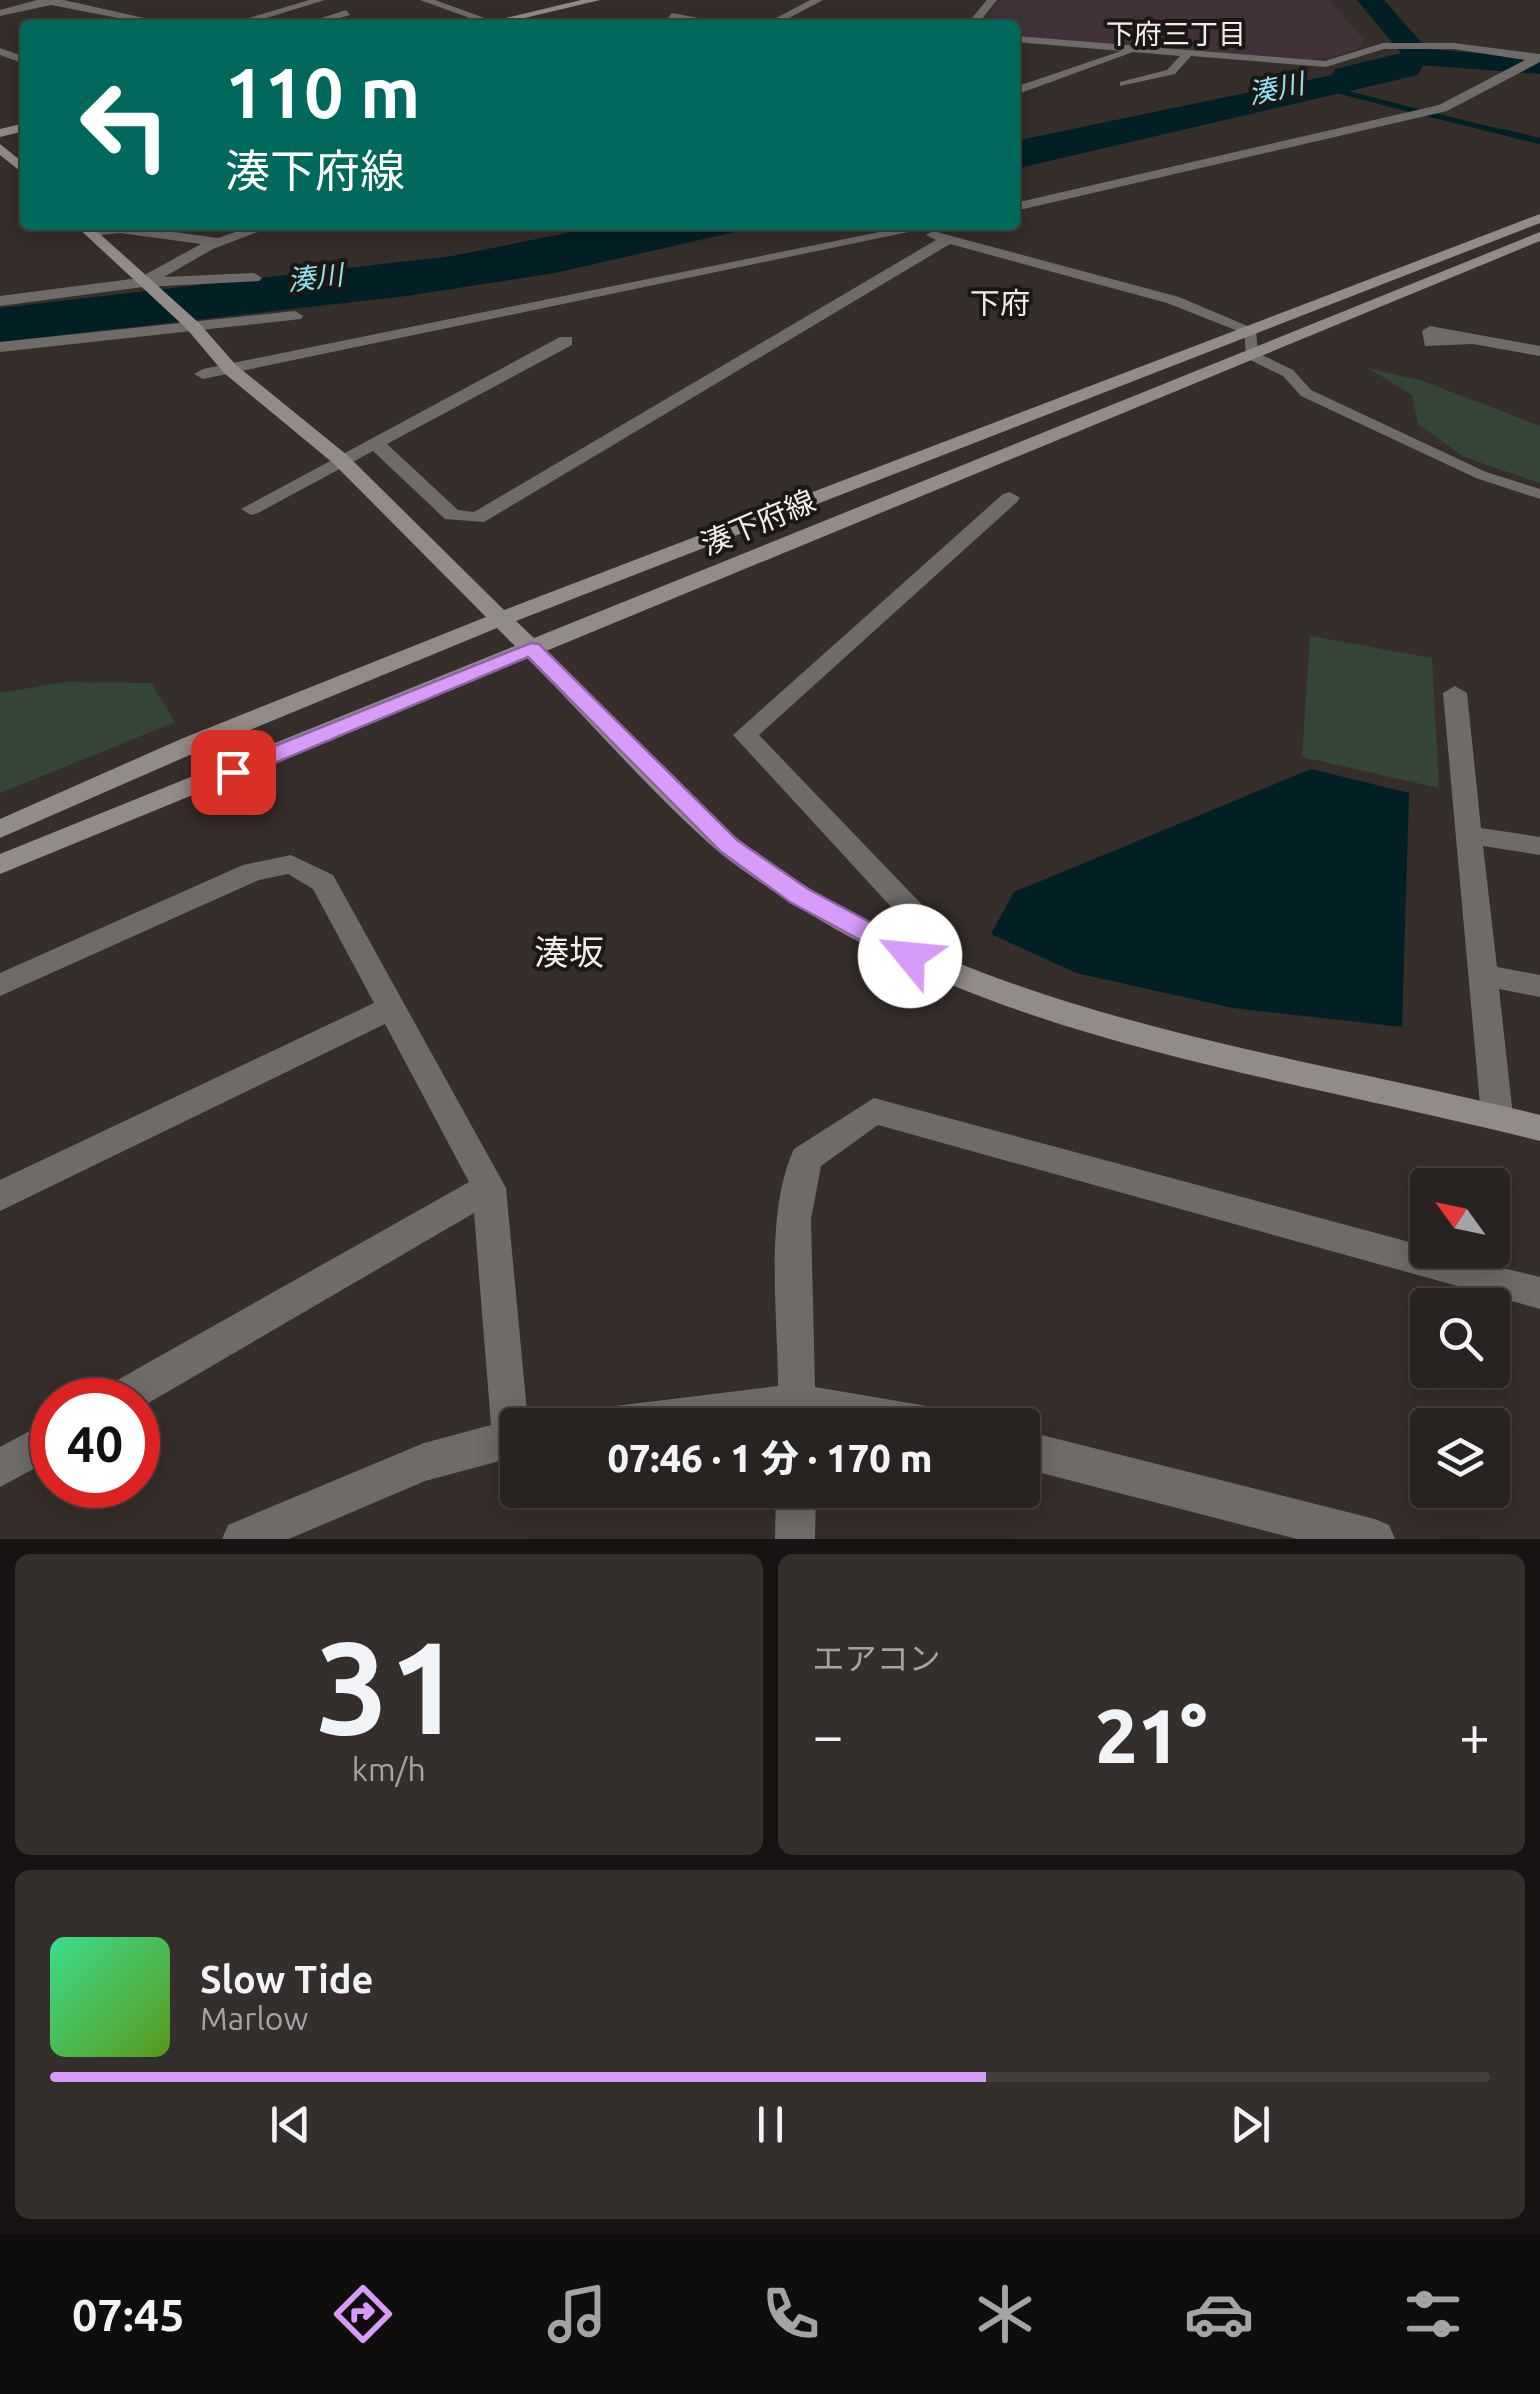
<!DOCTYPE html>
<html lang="ja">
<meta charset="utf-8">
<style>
:root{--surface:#282220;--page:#342f2d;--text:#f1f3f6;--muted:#a5a4a5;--line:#443f3e;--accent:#d79bf9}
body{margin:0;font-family:Ubuntu,"Noto Sans JP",sans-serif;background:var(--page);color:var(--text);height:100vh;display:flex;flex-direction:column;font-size:38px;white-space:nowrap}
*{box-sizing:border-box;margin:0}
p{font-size:32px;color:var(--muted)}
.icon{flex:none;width:55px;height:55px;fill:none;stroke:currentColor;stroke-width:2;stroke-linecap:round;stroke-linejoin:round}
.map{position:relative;height:1539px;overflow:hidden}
.details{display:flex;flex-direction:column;gap:15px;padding:15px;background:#161312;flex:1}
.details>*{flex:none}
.top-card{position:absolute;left:20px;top:20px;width:1000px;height:210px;border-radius:10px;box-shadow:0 5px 25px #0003,0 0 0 2px var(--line);background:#00695c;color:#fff;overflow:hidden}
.needle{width:65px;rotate:303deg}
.buttons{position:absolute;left:1410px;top:1168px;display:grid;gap:20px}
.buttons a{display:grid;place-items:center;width:100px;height:100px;border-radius:10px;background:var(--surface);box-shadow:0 5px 25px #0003,0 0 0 2px var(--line);font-size:50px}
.speed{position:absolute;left:30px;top:1378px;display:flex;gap:20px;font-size:50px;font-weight:700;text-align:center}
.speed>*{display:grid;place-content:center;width:130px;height:130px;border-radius:50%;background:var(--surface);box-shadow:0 5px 25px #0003,0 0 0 2px var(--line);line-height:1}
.speed .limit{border:15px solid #d22;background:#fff;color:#111}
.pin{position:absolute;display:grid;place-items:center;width:85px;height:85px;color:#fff;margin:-42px;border-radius:20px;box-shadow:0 5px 15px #0006}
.me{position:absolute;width:110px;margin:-55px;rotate:298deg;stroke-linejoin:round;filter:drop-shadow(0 0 8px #0008)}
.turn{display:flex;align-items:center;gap:35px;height:210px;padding:0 40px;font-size:45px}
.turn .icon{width:130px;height:130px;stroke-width:2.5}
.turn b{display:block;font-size:70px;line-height:85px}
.big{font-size:75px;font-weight:800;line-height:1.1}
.details .card{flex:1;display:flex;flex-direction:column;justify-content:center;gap:15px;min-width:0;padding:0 35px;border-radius:15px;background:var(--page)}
.details .dial{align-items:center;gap:0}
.dial b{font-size:130px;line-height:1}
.song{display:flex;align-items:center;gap:30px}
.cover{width:120px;height:120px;border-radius:15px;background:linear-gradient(135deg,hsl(150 70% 55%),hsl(90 70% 35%))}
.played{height:10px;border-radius:5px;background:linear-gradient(90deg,var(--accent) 65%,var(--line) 65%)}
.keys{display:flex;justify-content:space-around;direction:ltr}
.heat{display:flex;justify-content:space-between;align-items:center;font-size:55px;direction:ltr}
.details .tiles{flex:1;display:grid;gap:15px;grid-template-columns:1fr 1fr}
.card:last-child{grid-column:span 2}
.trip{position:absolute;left:500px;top:1408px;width:540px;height:100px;border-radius:10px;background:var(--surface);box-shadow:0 5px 25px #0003,0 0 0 2px var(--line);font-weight:800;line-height:100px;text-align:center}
.menu{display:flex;height:160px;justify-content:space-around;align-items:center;background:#100e0d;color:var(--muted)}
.menu .icon{width:70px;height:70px}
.menu .on{color:var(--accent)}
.menu b{font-size:45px;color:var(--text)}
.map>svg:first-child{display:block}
.education{fill:#43313a}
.green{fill:#354636}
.water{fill:#002025}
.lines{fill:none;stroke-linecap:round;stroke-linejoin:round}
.stream-far1{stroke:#002025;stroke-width:5}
.stream{stroke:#002025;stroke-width:6}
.river{fill:#002025;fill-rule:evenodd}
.lane{fill:#6f6b69;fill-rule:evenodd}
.street{fill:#6f6b69;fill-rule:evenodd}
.secondary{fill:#928c89;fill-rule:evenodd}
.route{fill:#d79bf9;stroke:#8c65a2;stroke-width:2.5}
.labels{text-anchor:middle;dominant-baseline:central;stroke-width:8;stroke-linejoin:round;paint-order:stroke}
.far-neighbourhood-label{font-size:28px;fill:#f2edea;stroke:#1a1715}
.far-water-label{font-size:28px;font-style:italic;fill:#90e2f0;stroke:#1a1715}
.far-quarter-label{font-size:30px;fill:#f2edea;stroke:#1a1715}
.street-label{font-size:30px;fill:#f2edea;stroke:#1a1715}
.quarter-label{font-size:35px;fill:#f2edea;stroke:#1a1715}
</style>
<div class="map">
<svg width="1540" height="1539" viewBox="0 0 1540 1539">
<rect width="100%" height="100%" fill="#352e2a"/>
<polygon class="education" points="999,0 1329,0 1364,40 1359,48 1340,55 1308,61 1015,37 1015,25 980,25"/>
<g class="green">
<polygon points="1368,368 1423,381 1540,426 1540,483 1464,457 1418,424 1412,395"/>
<polygon points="1310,636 1432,658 1439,788 1302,757"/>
<polygon points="66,682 151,683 175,722 0,793 0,693"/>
</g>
<g class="water">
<polygon points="1428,55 1418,75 1015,169 1015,141"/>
<polygon points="607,225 765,225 555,273 406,296 0,342 0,308 452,256"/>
<polygon points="1311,769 1409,793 1402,1027 1233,1008 1076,973 991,934 1014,892"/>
</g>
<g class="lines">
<g class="stream-far1">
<polyline points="1335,90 1416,111"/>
<polyline points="1428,114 1514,135"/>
</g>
<polyline class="stream" points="1503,132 1540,141"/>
<polygon class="river" points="1357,0 1384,0 1427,49 1540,58 1540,74 1419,65 1345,84 1335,81 1331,75 1335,69 1401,53"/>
<polygon class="lane" points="1244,327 1256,330 1258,353 1293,370 1311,390 1486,472 1540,489 1540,499 1476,478 1301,396 1283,376 1246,358"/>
<g class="street">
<polygon points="37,0 64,0 175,25 154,25 51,5 0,16 0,10"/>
<polygon points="309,0 325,0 243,25 226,25"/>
<polygon points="420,0 435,0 504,25 489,25"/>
<polygon points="810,0 823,0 776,25 763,25"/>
<polygon points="987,0 997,0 977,25 966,25"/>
<polygon points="346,10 350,15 316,25 300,25"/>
<polygon points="672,13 720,22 725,25 668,18"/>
<polygon points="1015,36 1325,61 1383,43 1454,43 1540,54 1540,62 1447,111 1015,211 1015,203 1439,105 1525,60 1454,49 1384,49 1326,67 1191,56 1175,74 1120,86 1120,82 1167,70 1180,56 1133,52 1015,95 1015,87 1121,51 1015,42"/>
<polygon points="0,48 25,57 25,64 0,55"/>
<polygon points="123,225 218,238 255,225 276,225 213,249 164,277 254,273 262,278 259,281 143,287 0,306 0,296 139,278 201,244 120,233 90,236 83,232"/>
<polygon points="914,225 942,225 203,379 194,374 203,369"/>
<polygon points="933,231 1179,297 1257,330 1243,333 1167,303 950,244 484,522 445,519 373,451 258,513 251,515 241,509 560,337 572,337 572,345 387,444 458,510 474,512 936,240 926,235"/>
<polygon points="295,311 303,316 301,319 0,352 0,342"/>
<polygon points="1430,326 1540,346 1540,356 1473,344 1425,346 1422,331"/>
<polygon points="1010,492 1020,498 1017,502 759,735 930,913 934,920 920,964 910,967 900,964 896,956 905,922 733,735 1003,494"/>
<polygon points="1455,686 1467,693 1481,828 1540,837 1540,855 1483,846 1497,967 1540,975 1540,997 1499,989 1513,1116 1508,1125 1497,1129 1486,1125 1481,1116 1443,693"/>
<polygon points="291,855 333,875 506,1188 528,1422 532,1425 518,1425 518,1456 425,1481 289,1539 222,1539 228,1525 424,1443 491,1425 474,1213 138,1409 138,1400 99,1400 105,1387 469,1182 385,1024 0,1211 0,1180 374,1003 313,889 288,874 259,880 0,996 0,973 243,865"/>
<path d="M874 1098 1428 1247V1250L1540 1277V1309L878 1125 821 1166 811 1219 815 1387 927 1406 940 1412 946 1425H596L602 1412 615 1406 778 1386C778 1316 764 1213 794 1149Z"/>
<polygon points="52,1419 52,1459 0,1487 0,1447"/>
<polygon points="1022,1430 1375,1519 1389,1525 1395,1539 1297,1539 1022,1468"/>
<polygon points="776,1490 816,1490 815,1539 775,1539"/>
</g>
<g class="secondary">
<polygon points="581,0 600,0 496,25 477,25"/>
<polygon points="25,123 25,131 0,137 0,129"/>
<polygon points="0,144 25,164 25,175 0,155"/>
<path d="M1540 214V223L516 621 534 638 1540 232V241L546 651C589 693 633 736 676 778 697 799 718 824 742 842 972 1017 1267 1047 1540 1115V1141C1289 1077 1016 1046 794 904 769 888 742 871 719 852 651 793 591 722 527 658L0 874V854L515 646 497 628 199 751 0 838V819L181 739 486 617 333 463 224 373 187 329 75 225H90L199 323 236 365 347 455 504 610Z"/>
</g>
</g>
<polygon class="route" points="531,643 539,644 737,840 808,889 920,949 924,956 920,962 901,962 790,902 720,851 528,657 241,777 233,779 222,772 225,766"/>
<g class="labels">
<g class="far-neighbourhood-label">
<text x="1176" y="33">下府三丁目</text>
</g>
<g class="far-water-label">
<text transform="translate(1276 88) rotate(-12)">湊川</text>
<text transform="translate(315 277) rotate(-7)">湊川</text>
</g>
<g class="far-quarter-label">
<text x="1000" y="303">下府</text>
</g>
<g class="street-label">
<text transform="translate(758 522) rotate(-23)">湊下府線</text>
</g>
<g class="quarter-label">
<text x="569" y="952">湊坂</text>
</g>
</g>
</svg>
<div class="buttons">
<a><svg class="needle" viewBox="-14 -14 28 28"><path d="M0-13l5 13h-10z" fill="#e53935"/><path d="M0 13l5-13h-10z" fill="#a5a4a5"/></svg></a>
<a><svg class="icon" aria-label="search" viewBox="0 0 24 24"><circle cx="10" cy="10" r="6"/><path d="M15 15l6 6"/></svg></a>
<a><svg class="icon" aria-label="layers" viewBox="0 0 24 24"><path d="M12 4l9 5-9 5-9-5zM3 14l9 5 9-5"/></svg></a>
</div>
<div class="speed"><div class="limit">40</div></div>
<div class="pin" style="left:233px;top:772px;background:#d93025"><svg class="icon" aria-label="arrive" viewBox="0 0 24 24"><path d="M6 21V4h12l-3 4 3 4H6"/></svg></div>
<svg class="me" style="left:910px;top:956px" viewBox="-20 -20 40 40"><circle r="19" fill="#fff"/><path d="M0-13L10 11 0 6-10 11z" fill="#d79bf9"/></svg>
<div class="trip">07:46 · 1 分 · 170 m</div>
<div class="top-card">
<div class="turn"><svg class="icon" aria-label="left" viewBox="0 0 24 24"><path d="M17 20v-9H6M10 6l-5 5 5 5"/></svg><div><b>110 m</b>湊下府線</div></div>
</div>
</div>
<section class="details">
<div class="tiles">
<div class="card dial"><b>31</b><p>km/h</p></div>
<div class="card"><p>エアコン</p>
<div class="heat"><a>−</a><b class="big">21°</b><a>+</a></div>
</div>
<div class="card">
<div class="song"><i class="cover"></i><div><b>Slow Tide</b><p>Marlow</p></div></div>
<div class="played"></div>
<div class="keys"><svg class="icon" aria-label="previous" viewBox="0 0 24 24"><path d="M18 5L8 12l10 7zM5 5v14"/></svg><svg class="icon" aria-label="pause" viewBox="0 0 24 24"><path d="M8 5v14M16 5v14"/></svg><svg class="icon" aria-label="next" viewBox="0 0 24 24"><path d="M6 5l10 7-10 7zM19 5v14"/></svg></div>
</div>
</div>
</section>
<nav class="menu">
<b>07:45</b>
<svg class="icon on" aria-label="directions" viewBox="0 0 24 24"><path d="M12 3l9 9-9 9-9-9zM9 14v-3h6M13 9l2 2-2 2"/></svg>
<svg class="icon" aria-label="music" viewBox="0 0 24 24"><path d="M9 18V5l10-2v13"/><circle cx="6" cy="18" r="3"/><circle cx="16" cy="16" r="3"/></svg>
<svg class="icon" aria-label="phone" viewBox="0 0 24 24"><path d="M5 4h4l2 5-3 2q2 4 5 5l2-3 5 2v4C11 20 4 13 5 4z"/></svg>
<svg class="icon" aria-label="climate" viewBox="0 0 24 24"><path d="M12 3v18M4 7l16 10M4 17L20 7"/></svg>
<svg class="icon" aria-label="car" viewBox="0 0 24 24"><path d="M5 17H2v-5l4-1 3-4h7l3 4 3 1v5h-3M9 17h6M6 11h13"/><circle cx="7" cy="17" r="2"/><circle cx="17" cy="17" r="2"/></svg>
<svg class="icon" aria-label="filters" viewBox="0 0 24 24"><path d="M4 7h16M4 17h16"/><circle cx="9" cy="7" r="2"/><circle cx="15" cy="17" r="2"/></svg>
</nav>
